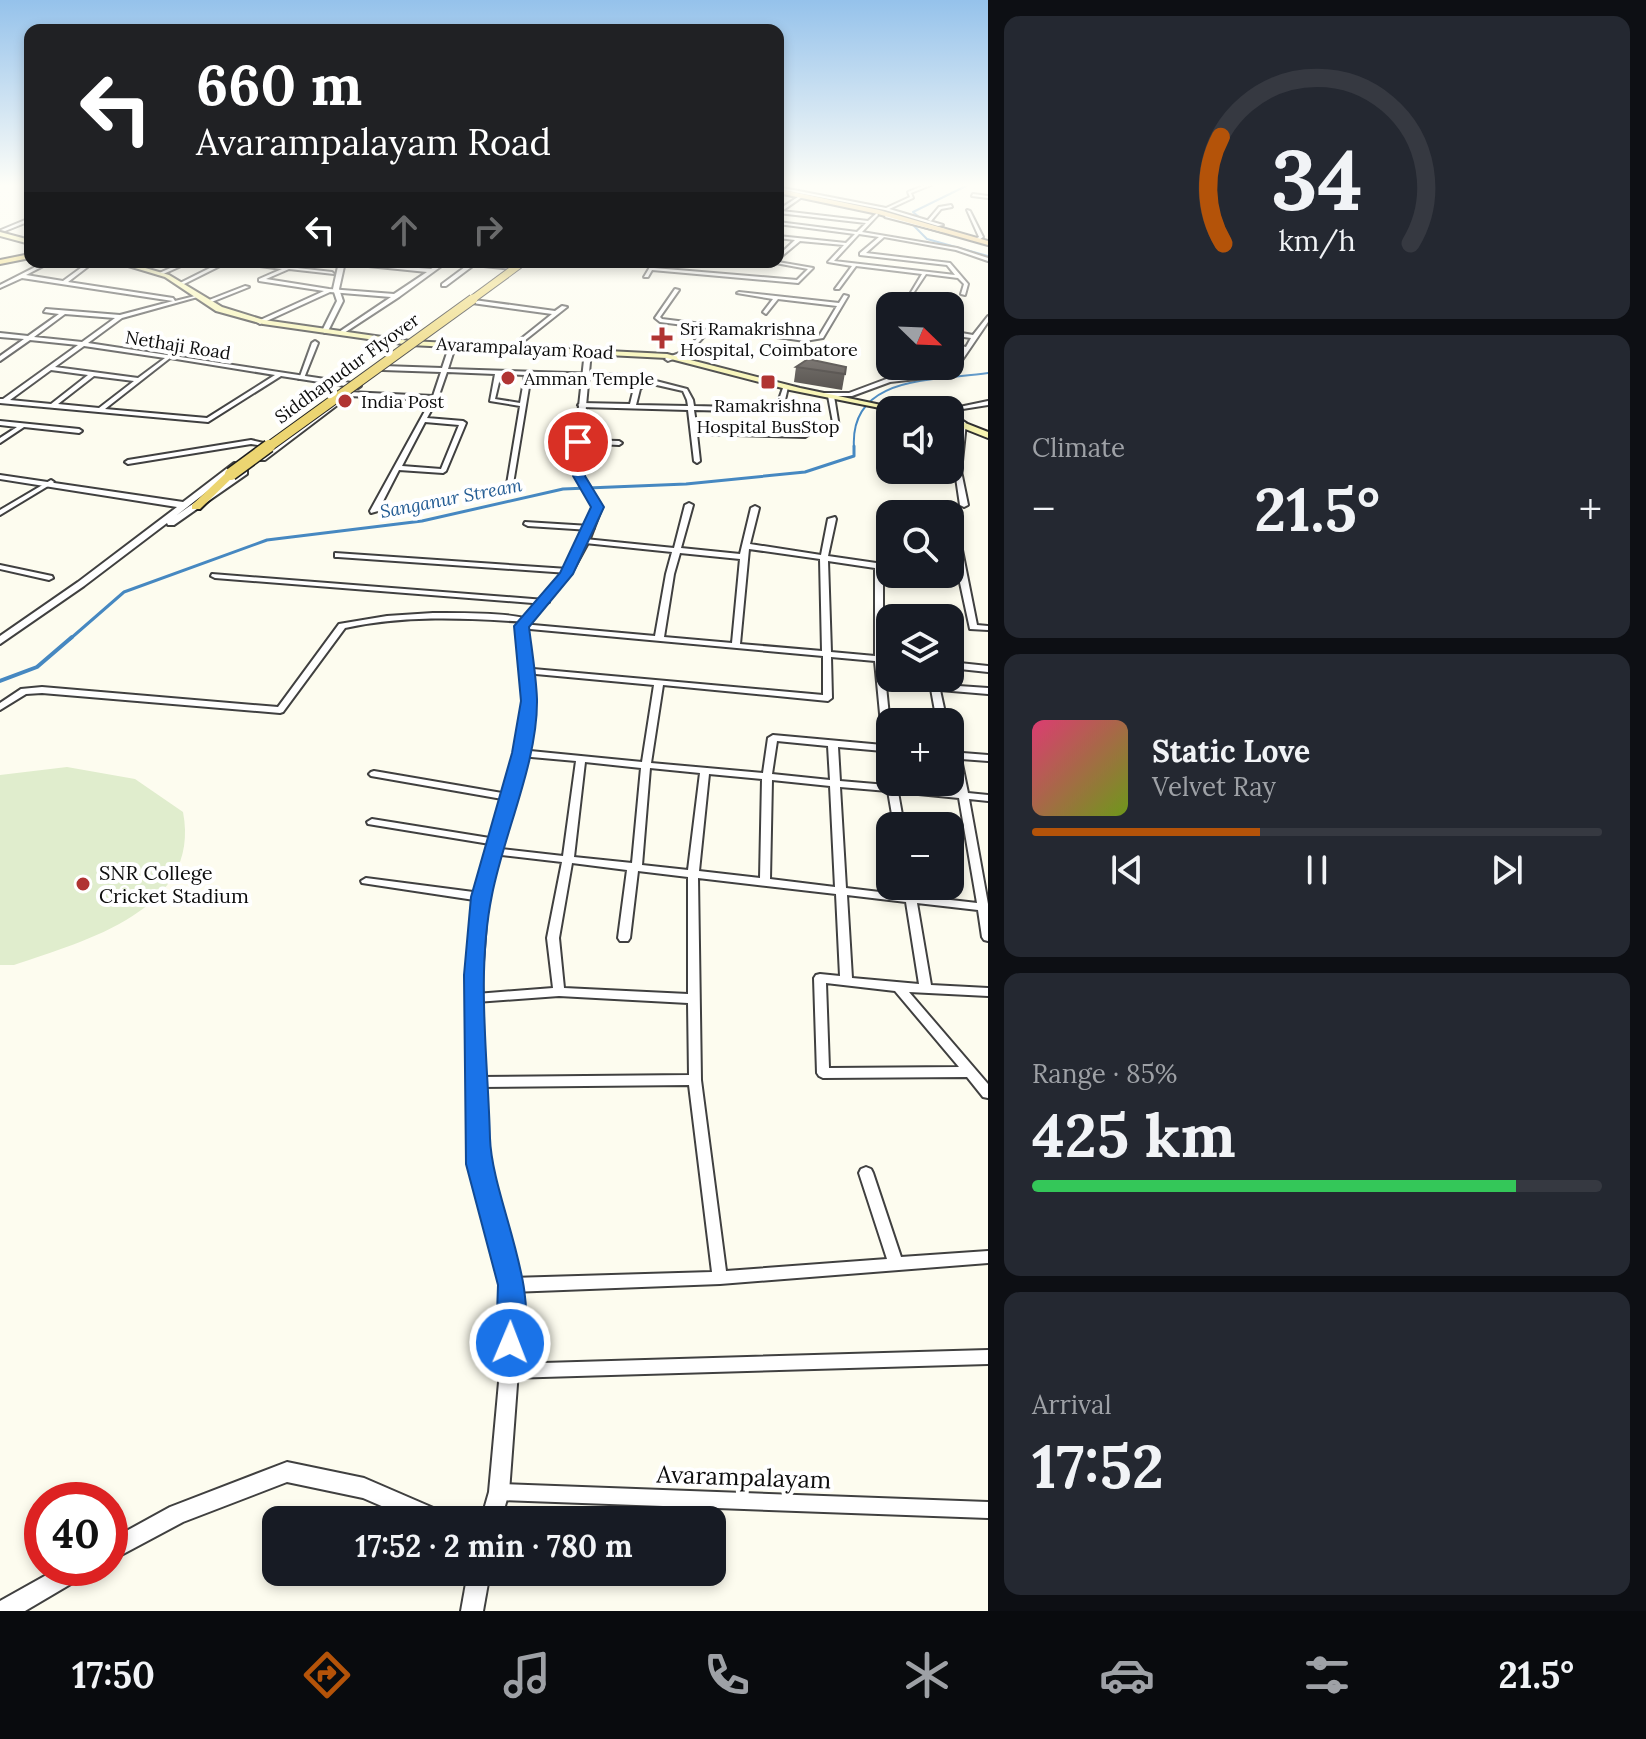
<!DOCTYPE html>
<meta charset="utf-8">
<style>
:root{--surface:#171b24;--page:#242831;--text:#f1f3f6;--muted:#9ea1a6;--line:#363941;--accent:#b45309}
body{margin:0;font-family:Lora,serif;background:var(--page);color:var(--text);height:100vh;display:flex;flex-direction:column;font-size:30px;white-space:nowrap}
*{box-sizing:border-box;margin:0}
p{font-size:26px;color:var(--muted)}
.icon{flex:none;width:44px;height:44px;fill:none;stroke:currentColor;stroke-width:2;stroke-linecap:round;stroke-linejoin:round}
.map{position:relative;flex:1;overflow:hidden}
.side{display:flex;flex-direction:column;gap:16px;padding:16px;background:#0d0f14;width:658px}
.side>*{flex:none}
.top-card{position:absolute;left:24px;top:24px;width:760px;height:244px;border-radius:16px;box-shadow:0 4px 12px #0003;background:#202124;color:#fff;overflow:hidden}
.needle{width:52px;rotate:113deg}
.buttons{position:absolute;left:876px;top:292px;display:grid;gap:16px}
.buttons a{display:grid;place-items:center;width:88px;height:88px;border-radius:16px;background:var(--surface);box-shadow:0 4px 12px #0003;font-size:40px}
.speed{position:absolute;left:24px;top:1482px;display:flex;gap:16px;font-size:40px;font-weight:700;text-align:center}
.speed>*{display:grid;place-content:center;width:104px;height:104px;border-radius:50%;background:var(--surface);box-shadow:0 4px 12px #0003;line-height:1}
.speed .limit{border:12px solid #d22;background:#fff;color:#111}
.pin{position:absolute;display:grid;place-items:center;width:68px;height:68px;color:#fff;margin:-34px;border:4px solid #fff;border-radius:50%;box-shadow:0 2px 8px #0007}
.me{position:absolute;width:88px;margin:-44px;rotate:1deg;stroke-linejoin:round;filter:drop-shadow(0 0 6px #0008)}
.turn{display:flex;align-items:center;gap:28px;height:168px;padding:0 40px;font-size:36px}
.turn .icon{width:104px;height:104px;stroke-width:2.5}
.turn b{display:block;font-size:56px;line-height:68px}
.lanes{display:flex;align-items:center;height:76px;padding:0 40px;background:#0003;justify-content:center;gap:40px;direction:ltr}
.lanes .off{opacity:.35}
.big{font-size:60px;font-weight:800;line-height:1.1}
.side .widget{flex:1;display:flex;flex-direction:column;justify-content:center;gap:12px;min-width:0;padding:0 28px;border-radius:16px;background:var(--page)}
.side .dial{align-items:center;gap:0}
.dial svg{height:208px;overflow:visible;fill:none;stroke:var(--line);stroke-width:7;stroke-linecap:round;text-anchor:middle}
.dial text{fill:var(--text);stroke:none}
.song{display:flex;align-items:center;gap:24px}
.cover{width:96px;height:96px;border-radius:12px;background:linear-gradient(135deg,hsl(340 70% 55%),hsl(80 70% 35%))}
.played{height:8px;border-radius:4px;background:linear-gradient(90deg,var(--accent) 40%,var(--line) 40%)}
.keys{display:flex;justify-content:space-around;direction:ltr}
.heat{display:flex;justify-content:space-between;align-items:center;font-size:44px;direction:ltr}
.charge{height:12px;border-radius:6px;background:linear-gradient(90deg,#34c759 85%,var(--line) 0)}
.trip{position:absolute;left:262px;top:1506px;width:464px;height:80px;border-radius:16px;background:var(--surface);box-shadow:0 4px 12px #0003;font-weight:800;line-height:80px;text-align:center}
.tab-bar{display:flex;height:128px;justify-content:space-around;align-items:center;background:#090b0e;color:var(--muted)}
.tab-bar .icon{width:56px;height:56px}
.tab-bar .active{color:var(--accent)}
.tab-bar b{font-size:36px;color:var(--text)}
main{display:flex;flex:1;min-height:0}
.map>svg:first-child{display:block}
.pitch{fill:#e0edcd}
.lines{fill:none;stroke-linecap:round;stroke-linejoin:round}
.stream-far2{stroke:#4688c1;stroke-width:2}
.stream-far1{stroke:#4688c1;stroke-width:3}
.stream{stroke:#4688c1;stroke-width:4}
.minor-casing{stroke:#404040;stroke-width:4}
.tertiary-casing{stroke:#404040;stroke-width:4}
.secondary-casing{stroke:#2f2f2f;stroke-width:4}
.primary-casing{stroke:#1e1e1e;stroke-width:4}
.trunk-casing{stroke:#1e1e1e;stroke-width:4}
.minor{fill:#fff;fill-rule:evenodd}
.tertiary{fill:#fff;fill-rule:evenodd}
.secondary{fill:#f7f4b0;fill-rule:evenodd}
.primary{fill:#ecd571;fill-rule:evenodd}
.trunk{fill:#eabe6a;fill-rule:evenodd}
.primary-bridge-far2-casing{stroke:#1e1e1e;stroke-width:9;stroke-linecap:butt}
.primary-bridge-far1-casing{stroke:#1e1e1e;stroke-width:11;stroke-linecap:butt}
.primary-bridge-casing{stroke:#1e1e1e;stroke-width:15;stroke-linecap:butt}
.primary-bridge-far2{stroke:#ecd571;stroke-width:7}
.primary-bridge-far1{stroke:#ecd571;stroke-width:9}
.primary-bridge{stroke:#ecd571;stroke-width:12}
.wall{fill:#494440}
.building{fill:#554f4b;stroke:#3c3734;stroke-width:2}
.route{fill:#1a73e8;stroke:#114b97;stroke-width:2}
.poi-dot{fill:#b03432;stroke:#fff;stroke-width:3}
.labels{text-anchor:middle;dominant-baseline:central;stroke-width:8;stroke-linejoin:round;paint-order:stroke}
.far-poi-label{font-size:18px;fill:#0d0d0d;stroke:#fff;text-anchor:start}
.far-street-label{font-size:18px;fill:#0d0d0d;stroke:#fff}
.far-water-label{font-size:18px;font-style:italic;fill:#225b93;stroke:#fff}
.poi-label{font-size:20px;fill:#0d0d0d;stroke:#fff;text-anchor:start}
.near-street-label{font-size:24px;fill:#0d0d0d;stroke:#fff}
</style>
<main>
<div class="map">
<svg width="988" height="1611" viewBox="0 0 988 1611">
<rect width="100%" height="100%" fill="#fdfcef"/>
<path class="pitch" d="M67 767 135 779 183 812C202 910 85 941 14 965H0V775Z"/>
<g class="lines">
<g class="stream-far2">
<polyline points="968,185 913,212 919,217 911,223 927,239 988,256"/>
<path d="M854 448C849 374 935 381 988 373"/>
</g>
<polyline class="stream-far1" points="70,639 124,592 267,540 422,521 563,489 686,484 805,472 854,456 854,446"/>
<polyline class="stream" points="0,681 37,667 72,637"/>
<g class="minor-casing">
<g id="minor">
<polygon points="925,185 931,185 911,193 913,198 887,210 884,209 910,197 908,192"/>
<polygon points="973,194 988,196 988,198 972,196"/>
<path d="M801 195 802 197 782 211 868 221 877 213 878 215 862 232 957 248 988 258V261L956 250 884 237 866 253 950 263 968 284 965 295 961 294 964 284 958 278 926 274 912 295 910 294 922 274 856 266 839 289H835L852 266 828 262 844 245 800 241 782 256 780 254 795 240 778 238V236L846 243 855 234 778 224V222L857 232 866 223 778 213V210ZM859 234 879 237 860 253V255L947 265 955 275 834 261Z"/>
<polygon points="951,205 952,207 941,209 931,221 928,220 939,207"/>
<polygon points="967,210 970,211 983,237 979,240 975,239 979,237"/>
<polygon points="30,218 30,221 5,231 1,230"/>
<path d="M45 262H51L26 275 63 281 89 262H94L68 282 173 298 175 301 199 295 201 296 122 318 88 343 358 384 361 386 358 388 281 376 208 422 0 403V399H3L78 345 30 340 0 361V356L24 339 0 337V333L28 336 59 314 44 312 46 309 120 315 173 301 22 278 0 288V285ZM65 314 115 318 82 342 34 337ZM84 346 165 358 138 378 55 367ZM170 358 275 375 207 418 105 409ZM51 370 88 375 51 404 10 400ZM94 376 134 381 99 408 58 404Z"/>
<polygon points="184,262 190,262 161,275 157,274"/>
<polygon points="222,262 228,262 184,284 180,283"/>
<polygon points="230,262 245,262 332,272 334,274 289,269 266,279 329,289 394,294 427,272 339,263 345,262 431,269 442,262 447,262 399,297 341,335 339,334 339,332 391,297 330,292 260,324 257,322 258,321 324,291 259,281 259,279 282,269"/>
<polygon points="459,262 476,262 515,268 513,269 474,265 446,286 442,286 442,284 469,264"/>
<polygon points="653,262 657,262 654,268 797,280 808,269 770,262 778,262 813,268 798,283 652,270 648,277 644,277"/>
<polygon points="245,286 249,287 209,303 204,302"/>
<polygon points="675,289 679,290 660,317 662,319 805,337 819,336 837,306 778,299 766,314 763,312 773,299 737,293 739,292 839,303 844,295 848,296 823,338 805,341 712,328 689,353 668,361 665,359 666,358 685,351 707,328 660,322 655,318"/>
<polygon points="474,300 555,311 562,306 567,307 514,349 512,348 512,346 552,314 472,303"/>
<polygon points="988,316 988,322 952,375 890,382 852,396 834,396 839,427 834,428 828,396 821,395 821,393 849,393 889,378 948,372 964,349 950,348 950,344 966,347 971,338 950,335 950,331 973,335"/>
<path d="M452 345 455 347 448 369 630 375 646 379 649 378 652 380 687 389 693 400 694 406 776 408 783 388 788 387 783 409 776 412 694 410 697 430 805 433 808 435 805 437 697 434 700 461 697 463 694 461 688 410 581 407 578 405 581 403 630 404 634 388 643 382 630 379 531 375 513 484 510 486 507 484 520 406 490 401 495 374 447 372 438 398 427 418 463 421 466 423 446 471 443 473 399 470 378 511 371 513 370 511 431 400 349 396 346 394 349 392 433 396 441 372 383 370 380 368 383 366 442 368 449 347ZM501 374 525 375 520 403 495 399ZM648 383 683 391 687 400 688 406 636 405 640 389ZM425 422 459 425 441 469 402 466Z"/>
<polygon points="988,401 988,405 950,411 950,410 945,410"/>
<polygon points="0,421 79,429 82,431 79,433 24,427 0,443 0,438 17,427 0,425"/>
<polygon points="963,421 966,423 961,471 968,505 964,507 960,505 955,471 960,423"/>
<polygon points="251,440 268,444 265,446 251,444 128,464 125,462 128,460"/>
<polygon points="578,440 619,441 622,443 619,445 576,443 575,442"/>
<polygon points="51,480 54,482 53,483 0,515 0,510"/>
<path d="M689 503 693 505 681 548 740 554 751 508 755 506 759 508 750 544 821 555 828 519 835 517 836 519 828 556 890 565V569H883V657H890V663L884 662 885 681 988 688V694L940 690 947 722H937L931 689 886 686 890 726V777L885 774 883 751 838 747 840 781 887 785 892 782 895 783 897 786 958 792 950 752 988 755V761L961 759 968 793 988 795V801L969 799 988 904V941L984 940 982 937 978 910 917 903 931 985 988 988V996L909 992 988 1084V1098L983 1097 967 1077 823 1078 819 1076 817 1073 814 978 816 975 820 974 840 976 836 894 698 878 701 1080 726 1271 887 1259 859 1173 861 1169 866 1167 871 1169 873 1173 901 1257 988 1251V1263L720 1284 511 1292 506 1290 504 1285 506 1280 511 1278 712 1272 689 1085 479 1087 474 1085 473 1082 474 1079 479 1077 689 1075 688 1003 559 996 476 1002 472 1001 470 998 472 995 476 994 553 988 547 938 562 862 493 854 488 851 493 848 563 856 576 761 520 756 515 753 520 750 642 762 654 685 525 673 522 672 521 670 522 668 823 695V656L519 628V624H522L655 636 666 574 672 552 585 543 581 541 585 539 674 548 685 505ZM749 549 820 559 822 651 740 644ZM680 553 740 559 732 643 664 637 674 574ZM828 561 875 568V656L831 652ZM831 657 875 661 883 745 773 735 768 738 763 773 651 763 663 685 828 701 832 698ZM777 741 828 746 830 780 772 774ZM585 762 641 768 632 863 574 857ZM650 768 700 773 688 870 642 865ZM709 774 762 779 760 878 699 871ZM772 780 830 786 835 887 770 879ZM840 787 888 791 894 826H904L898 792 959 798 977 903 916 896 914 886H904L905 895 846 888ZM572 863 627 870 618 938 620 941H628L630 938 638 871 688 877V994L564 988 559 938ZM847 895 906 902 919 984 852 978ZM826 983 895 991 959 1067 829 1068Z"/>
<polygon points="947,508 954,510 977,625 988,626 988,630 970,629 959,578 946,576 942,574 950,574 950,572 959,573 950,528 950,514 947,514"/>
<polygon points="525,522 590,526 594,528 590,530 528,526 524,524"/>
<polygon points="335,553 568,569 572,571 568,573 338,557 335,557"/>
<polygon points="0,565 52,576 53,578 49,580 0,569"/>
<polygon points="212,574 545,600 549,602 545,604 215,578 211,576"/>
<path d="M433 613C455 613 513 612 530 620L526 622C465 618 405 615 345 628L283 712 280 713 42 693 26 694 0 710V703L21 689 42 687 278 707 339 624 387 616Z"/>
<polygon points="950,662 988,666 988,672 950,668"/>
<polygon points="374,771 508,794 513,797 508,800 371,776 369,774 371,772"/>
<polygon points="372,819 496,839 501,842 496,845 368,824 367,822"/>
<polygon points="366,878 481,893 486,897 481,901 362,883 361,881"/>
<polygon points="988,1350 988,1364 509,1378 503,1376 501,1371 503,1366 509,1364"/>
<polygon points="499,1484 988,1502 988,1518 499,1500 493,1498 491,1492 493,1486"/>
</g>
</g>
<g class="tertiary-casing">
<g id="tertiary">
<polygon points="778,187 886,208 943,225 938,226 885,210 778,189"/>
<polygon points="887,214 945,229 946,230 943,232 885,217"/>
<polygon points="339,262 345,262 339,289 343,301 328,331 325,333 322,331 337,301 333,289"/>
<polygon points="315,341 318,343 304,378 299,379 312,343"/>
<polygon points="588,349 591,351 581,461 583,476 602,507 589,541 571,574 527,626 534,701 526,753 488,897 482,975 486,1164 520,1285 518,1371 509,1492 501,1520 481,1520 489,1492 500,1371 502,1285 470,1164 468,975 474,897 514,753 524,701 517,626 562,573 581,541 594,507 575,476 573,461 585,351"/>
<polygon points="337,398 344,400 265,460 259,460 259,456"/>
<polygon points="234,463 241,465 177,515 241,470 247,470 247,474 174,525 168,525 167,523 84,586 0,644 0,636 78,582 177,507 0,479 0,475 183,502"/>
<polygon points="287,1462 364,1478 445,1513 448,1520 414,1520 363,1498 287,1482 183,1522 110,1561 110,1540 170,1507"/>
<polygon points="59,1568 90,1568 86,1575 25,1611 0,1611 0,1601"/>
<polygon points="468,1572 490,1572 483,1611 461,1611"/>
</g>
</g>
<g class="secondary-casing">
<g id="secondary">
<polygon points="0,232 30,240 30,244 0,236"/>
<polygon points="115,262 125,262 169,275 222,307 264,320 410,341 667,354 800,388 905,410 890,410 790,390 667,358 410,345 263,324 216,311 165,277"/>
<polygon points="950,417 988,432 988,438 950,423"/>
</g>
</g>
<g class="primary-casing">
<g id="primary">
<polygon points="30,254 30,258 0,264 0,260"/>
<polygon points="227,472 236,474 200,509 192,509 192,505"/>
</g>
</g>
<g class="trunk-casing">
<polygon id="trunk" points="778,189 879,210 988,241 988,245 878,214 778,193"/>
</g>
<use href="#minor" class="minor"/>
<use href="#tertiary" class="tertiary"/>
<use href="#secondary" class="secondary"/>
<use href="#primary" class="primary"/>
<use href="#trunk" class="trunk"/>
<g class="primary-bridge-far2-casing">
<polyline id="primary-bridge-far2" points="470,301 523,262"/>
</g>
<g class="primary-bridge-far1-casing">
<polyline id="primary-bridge-far1" points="267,448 473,299"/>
</g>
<g class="primary-bridge-casing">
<polyline id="primary-bridge" points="231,474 269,446"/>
</g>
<use href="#primary-bridge-far2" class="primary-bridge-far2"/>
<use href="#primary-bridge-far1" class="primary-bridge-far1"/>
<use href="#primary-bridge" class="primary-bridge"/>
</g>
<g class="wall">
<polygon points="796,367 846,367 842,390 794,382"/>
<polygon points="916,886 944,886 941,896 919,893"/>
</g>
<polygon class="building" points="808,359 846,367 845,374 796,367"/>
<linearGradient id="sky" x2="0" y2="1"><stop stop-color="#95c2eb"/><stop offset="0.45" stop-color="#fefef8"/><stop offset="1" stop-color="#fefef8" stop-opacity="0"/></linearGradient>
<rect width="988" height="411" fill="url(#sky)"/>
<path class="route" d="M578 438 584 442 585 476 604 507 573 574 529 627C532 651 536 675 537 699 538 762 504 833 492 895 476 973 488 1059 490 1138 492 1200 545 1295 519 1352L510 1355 500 1352 496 1343 498 1285 466 1164 464 975 471 897 512 753 521 701 514 626 560 573 591 507 573 476 572 442Z"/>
<g class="poi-dot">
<path d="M658 326h8v8h8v8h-8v8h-8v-8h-8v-8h8z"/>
<circle cx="508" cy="378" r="8"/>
<rect x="760" y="374" width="16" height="16" rx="4"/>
<circle cx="345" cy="401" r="8"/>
<circle cx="83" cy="884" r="8"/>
</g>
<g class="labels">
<g class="far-poi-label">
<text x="680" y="328">Sri Ramakrishna<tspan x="680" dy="21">Hospital, Coimbatore</tspan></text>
<text x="524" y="378">Amman Temple</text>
<text x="361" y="401">India Post</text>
<text x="768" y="405" text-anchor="middle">Ramakrishna<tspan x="768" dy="21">Hospital BusStop</tspan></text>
</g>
<g class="far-street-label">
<text transform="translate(178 345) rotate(9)">Nethaji Road</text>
<text transform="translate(525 348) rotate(3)">Avarampalayam Road</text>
<text transform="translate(347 368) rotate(-36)">Siddhapudur Flyover</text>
</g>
<g class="far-water-label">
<text transform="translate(451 498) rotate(-11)">Sanganur Stream</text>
</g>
<g class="poi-label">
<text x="99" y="872">SNR College<tspan x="99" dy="23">Cricket Stadium</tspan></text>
</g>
<g class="near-street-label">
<text transform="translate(744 1477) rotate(2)">Avarampalayam</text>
</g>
</g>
</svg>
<div class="buttons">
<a><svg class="needle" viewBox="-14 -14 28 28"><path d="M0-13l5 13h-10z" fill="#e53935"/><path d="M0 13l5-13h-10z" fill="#9ea1a6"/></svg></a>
<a><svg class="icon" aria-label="sound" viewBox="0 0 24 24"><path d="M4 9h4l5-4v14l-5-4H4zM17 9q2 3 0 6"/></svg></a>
<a><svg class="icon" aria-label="search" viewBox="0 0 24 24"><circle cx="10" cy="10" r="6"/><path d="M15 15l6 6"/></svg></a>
<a><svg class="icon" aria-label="layers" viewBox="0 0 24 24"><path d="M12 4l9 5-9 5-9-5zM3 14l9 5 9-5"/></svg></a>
<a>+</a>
<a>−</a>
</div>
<div class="speed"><div class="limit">40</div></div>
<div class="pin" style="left:578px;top:442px;background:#d93025"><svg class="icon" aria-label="arrive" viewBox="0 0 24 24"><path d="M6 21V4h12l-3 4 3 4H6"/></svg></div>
<svg class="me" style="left:510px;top:1343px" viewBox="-20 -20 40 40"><circle r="17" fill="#1a73e8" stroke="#fff" stroke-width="3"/><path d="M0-11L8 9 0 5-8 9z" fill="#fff"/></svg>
<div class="trip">17:52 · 2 min · 780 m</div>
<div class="top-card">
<div class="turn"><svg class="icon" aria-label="left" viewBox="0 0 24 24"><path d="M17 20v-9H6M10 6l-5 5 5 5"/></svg><div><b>660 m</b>Avarampalayam Road</div></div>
<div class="lanes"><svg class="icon" aria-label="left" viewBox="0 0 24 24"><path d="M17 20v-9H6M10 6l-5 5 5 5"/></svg><svg class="icon off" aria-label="ahead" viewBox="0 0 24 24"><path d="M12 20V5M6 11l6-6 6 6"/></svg><svg class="icon off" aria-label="right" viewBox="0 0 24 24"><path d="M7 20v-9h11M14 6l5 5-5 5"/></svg></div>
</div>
</div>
<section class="side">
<div class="widget dial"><svg viewBox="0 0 100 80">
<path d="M14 69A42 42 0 1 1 86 69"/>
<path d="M14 69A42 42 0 0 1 13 28" stroke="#b45309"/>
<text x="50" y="56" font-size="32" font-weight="700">34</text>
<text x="50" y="72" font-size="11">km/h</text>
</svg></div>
<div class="widget"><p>Climate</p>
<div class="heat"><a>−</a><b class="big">21.5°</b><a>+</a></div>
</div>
<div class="widget">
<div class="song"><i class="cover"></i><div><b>Static Love</b><p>Velvet Ray</p></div></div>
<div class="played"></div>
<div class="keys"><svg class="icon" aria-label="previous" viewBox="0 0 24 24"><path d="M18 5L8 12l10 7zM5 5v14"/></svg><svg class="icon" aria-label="pause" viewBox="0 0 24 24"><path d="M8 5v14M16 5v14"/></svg><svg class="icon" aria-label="next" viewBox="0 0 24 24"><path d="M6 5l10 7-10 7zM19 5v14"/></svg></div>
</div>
<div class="widget"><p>Range · 85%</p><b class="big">425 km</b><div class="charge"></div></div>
<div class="widget"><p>Arrival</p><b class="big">17:52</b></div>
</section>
</main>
<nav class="tab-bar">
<b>17:50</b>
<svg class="icon active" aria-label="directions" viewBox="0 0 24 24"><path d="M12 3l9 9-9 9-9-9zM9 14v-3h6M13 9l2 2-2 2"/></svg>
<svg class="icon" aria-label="music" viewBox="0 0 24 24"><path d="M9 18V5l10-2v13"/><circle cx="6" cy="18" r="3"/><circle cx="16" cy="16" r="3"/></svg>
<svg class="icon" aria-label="phone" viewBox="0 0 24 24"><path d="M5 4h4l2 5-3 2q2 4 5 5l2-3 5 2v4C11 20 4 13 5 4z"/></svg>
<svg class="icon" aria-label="climate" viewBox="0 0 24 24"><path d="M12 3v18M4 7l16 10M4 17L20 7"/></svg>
<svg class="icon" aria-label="car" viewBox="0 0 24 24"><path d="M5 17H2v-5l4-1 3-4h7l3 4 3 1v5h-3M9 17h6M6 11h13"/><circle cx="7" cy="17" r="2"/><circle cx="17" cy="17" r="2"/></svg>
<svg class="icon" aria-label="filters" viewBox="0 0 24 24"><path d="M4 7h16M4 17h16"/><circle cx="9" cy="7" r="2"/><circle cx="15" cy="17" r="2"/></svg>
<b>21.5°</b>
</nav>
